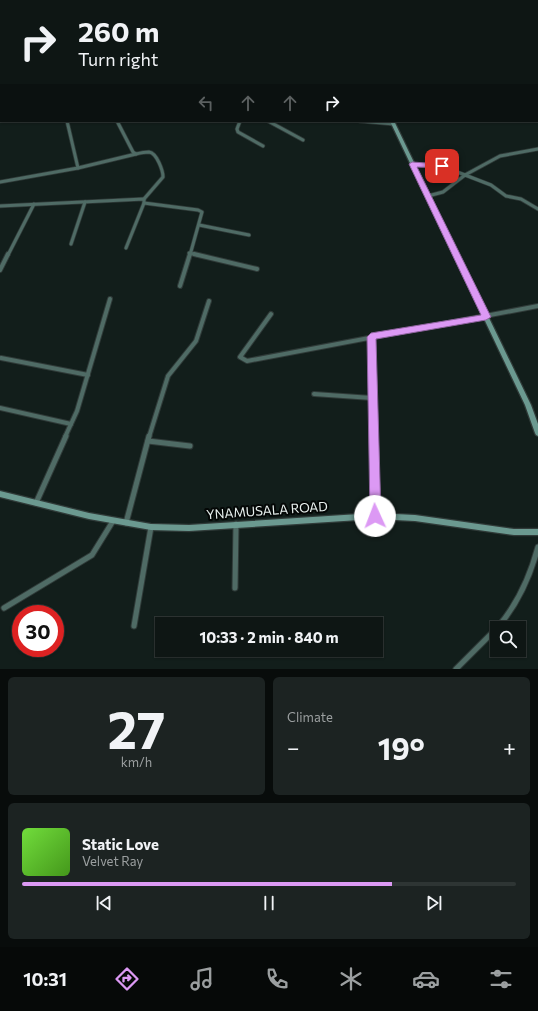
<!DOCTYPE html>
<meta charset="utf-8">
<style>
:root{--surface:#0e1614;--page:#1c2322;--text:#f1f3f6;--muted:#9b9fa0;--line:#2e3534;--accent:#dc99f4}
body{margin:0;font-family:Commissioner,sans-serif;background:var(--page);color:var(--text);height:100vh;display:flex;flex-direction:column;font-size:15px;white-space:nowrap}
*{box-sizing:border-box;margin:0}
p{font-size:13px;color:var(--muted)}
.icon{flex:none;width:22px;height:22px;fill:none;stroke:currentColor;stroke-width:2;stroke-linecap:round;stroke-linejoin:round}
.map{position:relative;height:669px;overflow:hidden}
.side{display:flex;flex-direction:column;gap:8px;padding:8px;background:#080c0b;flex:1}
.side>*{flex:none}
.guide{position:absolute;left:0px;top:0px;width:538px;height:122px;box-shadow:0 1px 3px #0004,0 0 0 1px var(--line);background:#0e1614;color:var(--text);overflow:hidden}
.fabs{position:absolute;left:490px;top:621px;display:grid;gap:8px}
.fabs a{display:grid;place-items:center;width:36px;height:36px;border-radius:0px;background:var(--surface);box-shadow:0 1px 3px #0004,0 0 0 1px var(--line);font-size:20px}
.speed{position:absolute;left:12px;top:605px;display:flex;gap:8px;font-size:20px;font-weight:700;text-align:center}
.speed>*{display:grid;place-content:center;width:52px;height:52px;border-radius:50%;background:var(--surface);box-shadow:0 1px 3px #0004,0 0 0 1px var(--line);line-height:1}
.speed .limit{border:6px solid #d22;background:#fff;color:#111}
.pin{position:absolute;display:grid;place-items:center;width:34px;height:34px;color:#fff;margin:-17px;border-radius:8px;box-shadow:0 2px 6px #0006}
.me{position:absolute;width:44px;margin:-22px;rotate:358deg;stroke-linejoin:round;filter:drop-shadow(0 0 3px #0008)}
.turn{display:flex;align-items:center;gap:14px;height:84px;padding:0 12px;font-size:18px}
.turn .icon{width:52px;height:52px;stroke-width:2.5}
.turn b{display:block;font-size:28px;line-height:34px}
.lanes{display:flex;align-items:center;height:38px;padding:0 12px;background:#0003;justify-content:center;gap:20px;direction:ltr}
.lanes .off{opacity:.35}
.big{font-size:30px;font-weight:700;line-height:1.1}
.side .widget{flex:1;display:flex;flex-direction:column;justify-content:center;gap:6px;min-width:0;padding:0 14px;border-radius:6px;background:var(--page)}
.side .dial{align-items:center;gap:0}
.dial b{font-size:52px;line-height:1}
.song{display:flex;align-items:center;gap:12px}
.cover{width:48px;height:48px;border-radius:6px;background:linear-gradient(135deg,hsl(100 70% 55%),hsl(100 70% 35%))}
.played{height:4px;border-radius:2px;background:linear-gradient(90deg,var(--accent) 75%,var(--line) 75%)}
.keys{display:flex;justify-content:space-around;direction:ltr}
.heat{display:flex;justify-content:space-between;align-items:center;font-size:22px;direction:ltr}
.side .tiles{flex:1;display:grid;gap:8px;grid-template-columns:1fr 1fr}
.widget:last-child{grid-column:span 2}
.trip{position:absolute;left:155px;top:617px;width:228px;height:40px;border-radius:0px;background:var(--surface);box-shadow:0 1px 3px #0004,0 0 0 1px var(--line);font-weight:700;line-height:40px;text-align:center}
.dock{display:flex;height:64px;justify-content:space-around;align-items:center;background:#060908;color:var(--muted)}
.dock .icon{width:28px;height:28px}
.dock .current{color:var(--accent)}
.dock b{font-size:18px;color:var(--text)}
.map>svg:first-child{display:block}
.lines{fill:none;stroke-linecap:round;stroke-linejoin:round}
.street-far3-casing{stroke:#303b39;stroke-width:3.5}
.street-far2-casing{stroke:#303b39;stroke-width:4.5}
.street-far1-casing{stroke:#303b39;stroke-width:6}
.street-casing{stroke:#303b39;stroke-width:7}
.secondary-casing{stroke:#303b39;stroke-width:2.5}
.street-far3{stroke:#4f6b65;stroke-width:2.5}
.street-far2{stroke:#4f6b65;stroke-width:3}
.street-far1{stroke:#4f6b65;stroke-width:4}
.street{stroke:#4f6b65;stroke-width:5}
.secondary{fill:#6b9990;fill-rule:evenodd}
.route{fill:#dc99f4;stroke:#8f639f}
.labels{text-anchor:middle;dominant-baseline:central;stroke-width:4;stroke-linejoin:round;paint-order:stroke}
.near-street-label{font-size:13px;fill:#e8f0ee;stroke:#040706}
</style>
<div class="map">
<svg width="538" height="669" viewBox="0 0 538 669">
<rect width="100%" height="100%" fill="#121e1b"/>
<g class="lines">
<g class="street-far3-casing">
<g id="street-far3">
<polyline points="115,0 118,1"/>
<polyline points="11,1 14,0"/>
<polyline points="152,1 154,0"/>
</g>
</g>
<g class="street-far2-casing">
<g id="street-far2">
<path d="M117 121 133 152 136 154C140 153 145 152 149 152 157 153 163 171 163 177L144 199"/>
<polyline points="240,121 237,129 238,132 263,146"/>
<polyline points="268,121 303,140"/>
<polyline points="359,121 394,124"/>
<polyline points="413,165 442,166 465,175 500,156 538,149"/>
<polyline points="78,168 136,154"/>
<polyline points="0,182 78,168 67,121"/>
<polyline points="428,196 443,192 465,175 491,185 506,196 521,199 538,209"/>
<polyline points="0,206 144,199 144,203 198,210 202,212 190,255"/>
<polyline points="199,225 249,235"/>
<polyline points="71,244 85,202"/>
<polyline points="126,248 144,203"/>
<polyline points="189,253 198,255"/>
<polyline points="8,255 34,204"/>
</g>
</g>
<g class="street-far1-casing">
<g id="street-far1">
<polyline points="194,254 257,269"/>
<polyline points="0,270 8,254"/>
<polyline points="180,286 190,254"/>
<polyline points="271,314 240,357 247,361 538,306"/>
<polyline points="371,337 373,437"/>
<polyline points="1,358 88,375"/>
<polyline points="314,394 372,398"/>
<polyline points="0,408 71,424"/>
<polyline points="65,437 77,411 110,299"/>
<polyline points="149,437 168,376 196,341 209,301"/>
</g>
</g>
<g class="street-casing">
<g id="street">
<polyline points="373,436 375,516"/>
<polyline points="148,441 190,446"/>
<polyline points="36,503 66,436"/>
<polyline points="126,523 149,436"/>
<polyline points="235,588 236,524"/>
<polyline points="4,608 92,555 113,521"/>
<polyline points="134,626 151,527"/>
<path d="M497 628C518 604 530 577 538 547"/>
<polyline points="456,669 497,628"/>
</g>
</g>
<g class="secondary-casing">
<g id="secondary">
<rect x="418" y="0" width="4" height="1"/>
<polygon points="390,121 394,121 531,405 538,424 538,436 536,435 535,433 525,405"/>
<polygon points="0,491 89,513 151,524 189,525 375,513 415,515 514,529 538,529 538,535 514,535 415,521 375,519 189,531 151,530 89,519 0,497"/>
</g>
</g>
<use href="#street-far3" class="street-far3"/>
<use href="#street-far2" class="street-far2"/>
<use href="#street-far1" class="street-far1"/>
<use href="#street" class="street"/>
<use href="#secondary" class="secondary"/>
</g>
<polygon class="route" points="412,162 442,164 446,166 442,168 417,167 491,317 486,320 376,339 381,516 379,520 375,522 371,520 370,516 367,337 371,333 481,315 409,164"/>
<g class="labels">
<g class="near-street-label">
<text transform="translate(267 510) rotate(-4)">YNAMUSALA ROAD</text>
</g>
</g>
</svg>
<div class="fabs">
<a><svg class="icon" aria-label="search" viewBox="0 0 24 24"><circle cx="10" cy="10" r="6"/><path d="M15 15l6 6"/></svg></a>
</div>
<div class="speed"><div class="limit">30</div></div>
<div class="pin" style="left:442px;top:166px;background:#d93025"><svg class="icon" aria-label="arrive" viewBox="0 0 24 24"><path d="M6 21V4h12l-3 4 3 4H6"/></svg></div>
<svg class="me" style="left:375px;top:516px" viewBox="-20 -20 40 40"><circle r="19" fill="#fff"/><path d="M0-13L10 11 0 6-10 11z" fill="#dc99f4"/></svg>
<div class="trip">10:33 · 2 min · 840 m</div>
<div class="guide">
<div class="turn"><svg class="icon" aria-label="right" viewBox="0 0 24 24"><path d="M7 20v-9h11M14 6l5 5-5 5"/></svg><div><b>260 m</b>Turn right</div></div>
<div class="lanes"><svg class="icon off" aria-label="left" viewBox="0 0 24 24"><path d="M17 20v-9H6M10 6l-5 5 5 5"/></svg><svg class="icon off" aria-label="ahead" viewBox="0 0 24 24"><path d="M12 20V5M6 11l6-6 6 6"/></svg><svg class="icon off" aria-label="ahead" viewBox="0 0 24 24"><path d="M12 20V5M6 11l6-6 6 6"/></svg><svg class="icon" aria-label="right" viewBox="0 0 24 24"><path d="M7 20v-9h11M14 6l5 5-5 5"/></svg></div>
</div>
</div>
<section class="side">
<div class="tiles">
<div class="widget dial"><b>27</b><p>km/h</p></div>
<div class="widget"><p>Climate</p>
<div class="heat"><a>−</a><b class="big">19°</b><a>+</a></div>
</div>
<div class="widget">
<div class="song"><i class="cover"></i><div><b>Static Love</b><p>Velvet Ray</p></div></div>
<div class="played"></div>
<div class="keys"><svg class="icon" aria-label="previous" viewBox="0 0 24 24"><path d="M18 5L8 12l10 7zM5 5v14"/></svg><svg class="icon" aria-label="pause" viewBox="0 0 24 24"><path d="M8 5v14M16 5v14"/></svg><svg class="icon" aria-label="next" viewBox="0 0 24 24"><path d="M6 5l10 7-10 7zM19 5v14"/></svg></div>
</div>
</div>
</section>
<nav class="dock">
<b>10:31</b>
<svg class="icon current" aria-label="directions" viewBox="0 0 24 24"><path d="M12 3l9 9-9 9-9-9zM9 14v-3h6M13 9l2 2-2 2"/></svg>
<svg class="icon" aria-label="music" viewBox="0 0 24 24"><path d="M9 18V5l10-2v13"/><circle cx="6" cy="18" r="3"/><circle cx="16" cy="16" r="3"/></svg>
<svg class="icon" aria-label="phone" viewBox="0 0 24 24"><path d="M5 4h4l2 5-3 2q2 4 5 5l2-3 5 2v4C11 20 4 13 5 4z"/></svg>
<svg class="icon" aria-label="climate" viewBox="0 0 24 24"><path d="M12 3v18M4 7l16 10M4 17L20 7"/></svg>
<svg class="icon" aria-label="car" viewBox="0 0 24 24"><path d="M5 17H2v-5l4-1 3-4h7l3 4 3 1v5h-3M9 17h6M6 11h13"/><circle cx="7" cy="17" r="2"/><circle cx="17" cy="17" r="2"/></svg>
<svg class="icon" aria-label="filters" viewBox="0 0 24 24"><path d="M4 7h16M4 17h16"/><circle cx="9" cy="7" r="2"/><circle cx="15" cy="17" r="2"/></svg>
</nav>
